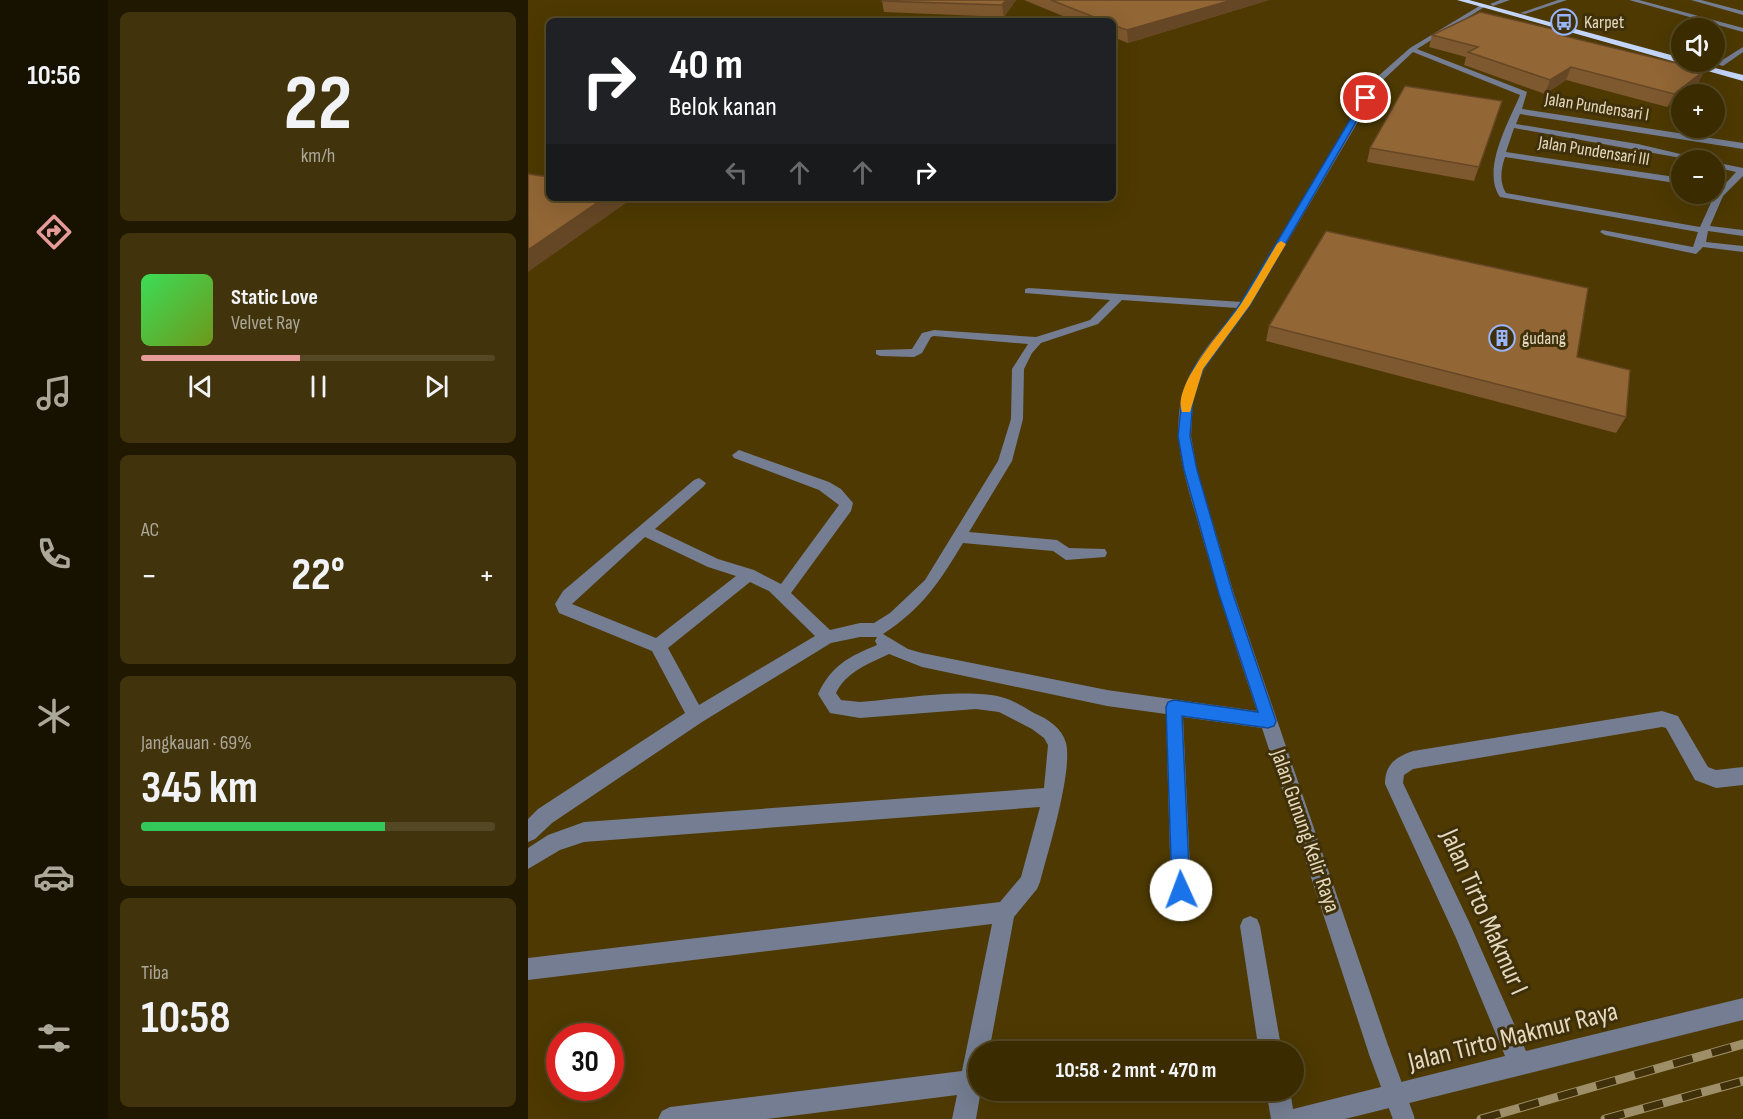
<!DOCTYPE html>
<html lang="id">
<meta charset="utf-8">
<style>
:root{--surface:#3a2b01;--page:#41330b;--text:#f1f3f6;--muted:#aba799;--line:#544723;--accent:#e69b98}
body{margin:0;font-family:"Sofia Sans Condensed",sans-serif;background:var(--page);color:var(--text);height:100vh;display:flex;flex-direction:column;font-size:22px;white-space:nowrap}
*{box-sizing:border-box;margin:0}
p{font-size:20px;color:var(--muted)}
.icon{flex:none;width:33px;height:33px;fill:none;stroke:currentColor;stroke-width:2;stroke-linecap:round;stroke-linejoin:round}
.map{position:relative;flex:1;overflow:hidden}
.sheet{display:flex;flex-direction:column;gap:12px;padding:12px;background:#201801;width:420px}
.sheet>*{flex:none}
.hud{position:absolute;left:18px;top:18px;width:570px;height:183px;border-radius:9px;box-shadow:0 6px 24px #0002,0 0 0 2px var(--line);background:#202124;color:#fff;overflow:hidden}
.buttons{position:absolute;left:1143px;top:18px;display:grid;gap:12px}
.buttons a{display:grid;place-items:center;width:54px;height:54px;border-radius:50%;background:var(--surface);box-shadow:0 6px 24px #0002,0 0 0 2px var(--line);font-size:30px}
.speed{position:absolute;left:18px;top:1023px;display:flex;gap:12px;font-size:30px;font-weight:700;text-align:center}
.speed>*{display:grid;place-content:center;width:78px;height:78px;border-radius:50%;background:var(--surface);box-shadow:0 6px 24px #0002,0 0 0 2px var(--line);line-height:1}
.speed .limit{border:9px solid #d22;background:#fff;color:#111}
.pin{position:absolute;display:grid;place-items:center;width:51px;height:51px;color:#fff;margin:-26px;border:3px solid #fff;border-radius:50%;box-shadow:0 2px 6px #0007}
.me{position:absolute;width:66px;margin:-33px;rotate:358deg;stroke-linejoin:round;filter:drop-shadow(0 0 4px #0008)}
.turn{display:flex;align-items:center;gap:21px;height:126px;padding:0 24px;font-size:27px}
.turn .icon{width:78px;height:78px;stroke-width:2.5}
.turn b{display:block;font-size:42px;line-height:51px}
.lanes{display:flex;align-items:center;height:57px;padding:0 24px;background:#0003;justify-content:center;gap:30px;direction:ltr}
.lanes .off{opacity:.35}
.big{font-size:45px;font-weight:700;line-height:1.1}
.sheet .card{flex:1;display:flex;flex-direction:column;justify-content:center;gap:9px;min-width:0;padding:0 21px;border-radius:9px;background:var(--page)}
.sheet .dial{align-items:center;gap:0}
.dial b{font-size:78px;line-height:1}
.song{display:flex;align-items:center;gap:18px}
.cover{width:72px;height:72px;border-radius:9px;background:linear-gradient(135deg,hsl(130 70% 55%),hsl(80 70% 35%))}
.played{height:6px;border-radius:3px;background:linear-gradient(90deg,var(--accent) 45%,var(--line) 45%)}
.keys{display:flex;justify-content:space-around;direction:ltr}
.heat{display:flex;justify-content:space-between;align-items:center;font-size:33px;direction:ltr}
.charge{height:9px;border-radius:4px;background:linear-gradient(90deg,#34c759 69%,var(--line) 0)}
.trip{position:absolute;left:440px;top:1041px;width:336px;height:60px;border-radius:30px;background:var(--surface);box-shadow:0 6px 24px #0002,0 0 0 2px var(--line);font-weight:700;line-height:60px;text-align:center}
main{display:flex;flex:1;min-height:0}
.tabs{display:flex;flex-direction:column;width:108px;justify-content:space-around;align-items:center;background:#171100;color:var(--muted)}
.tabs .icon{width:42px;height:42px}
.tabs .selected{color:var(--accent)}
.tabs b{font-size:27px;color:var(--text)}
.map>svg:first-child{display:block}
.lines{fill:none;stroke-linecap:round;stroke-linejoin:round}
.minor{fill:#747d91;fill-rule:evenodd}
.highway{fill:#c4d5fc;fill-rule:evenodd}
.rail-casing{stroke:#9e8f68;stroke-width:9}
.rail{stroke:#3f3009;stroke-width:7;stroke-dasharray:20;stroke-linecap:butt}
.minor-bridge{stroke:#747d91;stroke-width:21}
.wall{fill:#7e582e}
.shaded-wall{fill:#664725}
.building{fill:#926635;stroke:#664725;stroke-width:1.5}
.route{fill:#1a73e8;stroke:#114b97;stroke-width:1.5}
.slow{fill:#f59e0b}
.labels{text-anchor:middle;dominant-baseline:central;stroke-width:6;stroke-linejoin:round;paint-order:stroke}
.far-poi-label{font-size:18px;fill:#e4d9c0;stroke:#3f3009;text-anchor:start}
.far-street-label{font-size:18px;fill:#e4d9c0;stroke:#3f3009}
.street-label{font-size:22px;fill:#e4d9c0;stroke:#3f3009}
.near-street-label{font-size:27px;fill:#e4d9c0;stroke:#3f3009}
</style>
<main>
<nav class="tabs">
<b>10:56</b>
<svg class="icon selected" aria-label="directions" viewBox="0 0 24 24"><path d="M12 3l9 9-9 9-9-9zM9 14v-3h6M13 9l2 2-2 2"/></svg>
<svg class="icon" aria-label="music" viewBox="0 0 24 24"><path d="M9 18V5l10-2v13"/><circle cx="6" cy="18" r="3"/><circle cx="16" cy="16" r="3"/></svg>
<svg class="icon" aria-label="phone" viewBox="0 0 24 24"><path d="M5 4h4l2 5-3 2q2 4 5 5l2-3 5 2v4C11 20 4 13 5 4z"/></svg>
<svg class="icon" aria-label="climate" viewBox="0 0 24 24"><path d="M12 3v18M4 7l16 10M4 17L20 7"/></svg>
<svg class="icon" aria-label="car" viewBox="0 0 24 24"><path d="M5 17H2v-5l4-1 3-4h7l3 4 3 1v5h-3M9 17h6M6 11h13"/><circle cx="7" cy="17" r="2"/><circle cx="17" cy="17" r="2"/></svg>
<svg class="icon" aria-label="filters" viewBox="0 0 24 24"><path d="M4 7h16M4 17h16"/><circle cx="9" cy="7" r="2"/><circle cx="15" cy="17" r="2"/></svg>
</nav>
<section class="sheet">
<div class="card dial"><b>22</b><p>km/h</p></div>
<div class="card">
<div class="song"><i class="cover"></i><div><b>Static Love</b><p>Velvet Ray</p></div></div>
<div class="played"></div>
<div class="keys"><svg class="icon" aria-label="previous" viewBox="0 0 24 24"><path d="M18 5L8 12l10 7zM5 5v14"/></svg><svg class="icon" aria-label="pause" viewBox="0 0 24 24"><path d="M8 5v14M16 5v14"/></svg><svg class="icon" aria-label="next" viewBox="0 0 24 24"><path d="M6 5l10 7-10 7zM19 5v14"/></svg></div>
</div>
<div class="card"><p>AC</p>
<div class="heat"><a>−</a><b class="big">22°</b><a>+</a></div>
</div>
<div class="card"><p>Jangkauan · 69%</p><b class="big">345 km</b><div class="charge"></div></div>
<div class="card"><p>Tiba</p><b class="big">10:58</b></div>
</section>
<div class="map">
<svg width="1215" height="1119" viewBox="0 0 1215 1119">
<rect width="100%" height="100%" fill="#4d3901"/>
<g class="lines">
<g class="minor">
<polygon points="972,0 982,0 965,6 962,4"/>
<polygon points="1030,0 1039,0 997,14 992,13"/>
<polygon points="1101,0 1111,0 1215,28 1215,32"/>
<polygon points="1163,0 1173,0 1215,11 1215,15"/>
<path d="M953 5 958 6 889 49 999 92 994 109 1215 143V149L992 114 988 124 1110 144 1178 160H1164L986 128 978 152 1154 178V184L977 157C973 169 971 182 978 193L1172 227 1186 196 1208 172 1186 167V162L1215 168V176L1195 196 1182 226 1215 230V236L1180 231 1178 242 1215 246V252L1175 247 1168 254 1077 235 1072 232 1074 230 1165 247 1170 232 972 197C953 169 981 122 992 95L885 52 854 81 722 305 676 369 665 399 663 436 669 470 706 594 862 1051 859 1059 851 1062 843 1059 840 1051 734 728 655 717 663 890 660 897 653 900 646 897 643 890 638 714 579 706 394 667 361 654C342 663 318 672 308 693L313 700 332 702C371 699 437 688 473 697 485 700 496 707 506 713 520 719 534 728 538 743 545 771 520 852 512 882L509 889 486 917 461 1052H450V1090H453L448 1119H424L429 1095 239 1119H130L134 1111 142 1107 434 1071 464 924 0 980V958L472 902 493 877 512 807 56 842 32 850 0 869V848L20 835 56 822 516 788 520 745 516 738 504 729 471 712 448 709 332 718 302 713 290 694C304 665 320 657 349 645L347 641 349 637H332L303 643 174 722 24 823 7 839 0 842V819L10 809 157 713 124 651 31 613 27 604 35 591 166 480 171 478 178 483 176 486 127 529 190 559 226 570 253 584 311 505 291 490 206 458 204 455 211 450 301 482 313 489 325 503 323 511 263 593 302 630 332 623H346L362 613 397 580 470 461 483 419 484 369 500 344 406 336 403 337 394 353 386 357 352 356 348 354V350L384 349 394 333 406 330 508 337 562 320 582 300 497 293V289L501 288 714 302 848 78 882 48ZM594 300 709 308C689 336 660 365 653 400 644 446 661 490 673 533 690 593 709 652 729 711L579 690 394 653 380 649 355 634C394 609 412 581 435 543L525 551 538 560 577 557 579 553 577 549 541 548 529 540 441 532 484 461 495 419 496 369 504 353 513 343 570 324ZM117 537 180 567 208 576 128 638 44 604ZM222 582 241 591 287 636 171 705 140 648Z"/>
<polygon points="1215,47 1215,52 1195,66 1188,64"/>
<path d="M1134 711 1150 716 1180 767 1188 770 1215 767V785L1188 788 1167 780 1138 728 1134 727 885 769 876 775 875 783 942 924 998 1051 1215 998V1020L817 1119H743L738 1090H762L765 1109 977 1056 928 938 857 784C857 764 868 757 885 751Z"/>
<polygon points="722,916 729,919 732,926 754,1052 731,1052 712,926 715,919"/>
</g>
<polygon class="highway" points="929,0 941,0 1154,58 1154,62 1163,62 1215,75 1215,81"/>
<g class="rail-casing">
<g id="rail">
<polyline points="953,1119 1215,1044"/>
<polyline points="1077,1119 1215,1081"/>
</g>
</g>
<use href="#rail" class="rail"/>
<polyline class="minor-bridge" points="851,1051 876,1119"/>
</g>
<g class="wall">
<polygon points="488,0 476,17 356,12 354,1"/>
<polygon points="496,0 741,0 600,43 585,37 585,21 547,21"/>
<polygon points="904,35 1035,36 1177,70 1170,83 1154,94 1154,96 1139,107 1038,80 1017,94 936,65 938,57 901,47"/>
<polygon points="974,101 946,181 839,162 842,148"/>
<polygon points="741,326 1049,357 1098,417 1088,433 738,341"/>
</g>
<g class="shaded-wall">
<polygon points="478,0 488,0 476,17 474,5"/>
<polygon points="704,0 741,0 600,43 599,30"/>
<polygon points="1043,67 1038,80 1017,94 1022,80"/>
<polygon points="1177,70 1170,83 1155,94 1154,94 1154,96 1139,107 1146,94"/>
<polygon points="76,198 99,198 101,201 0,272 0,250"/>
</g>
<g class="building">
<polygon points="355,0 478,0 474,5 354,1"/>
<polygon points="523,0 704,0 599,30 585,25 585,21 576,21"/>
<polygon points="952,12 1037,32 1032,35 1177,70 1146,94 1043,67 1022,80 940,52 950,47 904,35"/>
<polygon points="877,86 974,101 951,167 842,148"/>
<polygon points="0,174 21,177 21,198 76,198 0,250"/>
<polygon points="798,231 1060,288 1049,357 1102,370 1098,417 741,326"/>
</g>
<polygon class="route" points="838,96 842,98 722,305 675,369 665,399 662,436 669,470 705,594 748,721 746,726 740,728 654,716 662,890 660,897 653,900 647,897 644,890 638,707 640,702 646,700 730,712 691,594 656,470 650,436 654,399 665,369 712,304 835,98"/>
<path class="slow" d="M753 241 758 244 722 305 675 369 662 412H654C644 384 698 327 713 304 726 284 737 264 749 244Z"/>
<defs>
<g id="bus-ring" transform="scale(1.35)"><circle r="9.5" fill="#3f3009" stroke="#98b5fd" stroke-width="1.5"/><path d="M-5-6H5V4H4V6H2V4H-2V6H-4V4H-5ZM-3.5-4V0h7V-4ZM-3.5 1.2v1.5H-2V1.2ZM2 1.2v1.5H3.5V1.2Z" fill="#98b5fd"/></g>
<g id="building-ring" transform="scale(1.35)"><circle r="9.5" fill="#3f3009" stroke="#98b5fd" stroke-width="1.5"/><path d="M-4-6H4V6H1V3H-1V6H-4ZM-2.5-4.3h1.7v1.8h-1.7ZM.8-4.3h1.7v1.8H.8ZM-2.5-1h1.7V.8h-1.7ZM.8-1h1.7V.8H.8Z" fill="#98b5fd"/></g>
</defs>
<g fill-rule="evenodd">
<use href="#bus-ring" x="1036" y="22"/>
<use href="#building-ring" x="974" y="338"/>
</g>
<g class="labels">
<g class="far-poi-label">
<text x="1056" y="22">Karpet</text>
<text x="994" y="338">gudang</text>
</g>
<g class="far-street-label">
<text transform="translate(1069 107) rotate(9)">Jalan Pundensari I</text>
<text transform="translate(1066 151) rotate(9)">Jalan Pundensari III</text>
</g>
<g class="street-label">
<text transform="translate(777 831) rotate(71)">Jalan Gunung Kelir Raya</text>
</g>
<g class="near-street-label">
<text transform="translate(956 912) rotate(66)">Jalan Tirto Makmur I</text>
<text transform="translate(985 1037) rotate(-14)">Jalan Tirto Makmur Raya</text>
</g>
</g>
</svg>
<div class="buttons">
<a><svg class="icon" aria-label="sound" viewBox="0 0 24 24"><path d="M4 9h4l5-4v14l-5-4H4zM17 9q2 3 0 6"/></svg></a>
<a>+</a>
<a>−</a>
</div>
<div class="speed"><div class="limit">30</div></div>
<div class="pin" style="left:838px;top:98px;background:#d93025"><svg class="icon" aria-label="arrive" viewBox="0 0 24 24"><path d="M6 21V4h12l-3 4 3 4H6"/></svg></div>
<svg class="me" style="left:653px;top:890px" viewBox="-20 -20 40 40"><circle r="19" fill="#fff"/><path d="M0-13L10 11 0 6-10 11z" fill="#1a73e8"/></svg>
<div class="trip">10:58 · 2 mnt · 470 m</div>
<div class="hud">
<div class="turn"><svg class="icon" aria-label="right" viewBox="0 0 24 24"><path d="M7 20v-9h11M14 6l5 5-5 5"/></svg><div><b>40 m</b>Belok kanan</div></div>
<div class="lanes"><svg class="icon off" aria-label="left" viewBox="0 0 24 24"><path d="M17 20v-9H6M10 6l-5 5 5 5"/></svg><svg class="icon off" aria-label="ahead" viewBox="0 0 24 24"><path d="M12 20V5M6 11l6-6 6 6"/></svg><svg class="icon off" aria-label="ahead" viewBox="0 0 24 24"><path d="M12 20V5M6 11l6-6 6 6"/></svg><svg class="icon" aria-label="right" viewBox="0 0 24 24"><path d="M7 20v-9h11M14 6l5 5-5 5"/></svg></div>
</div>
</div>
</main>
